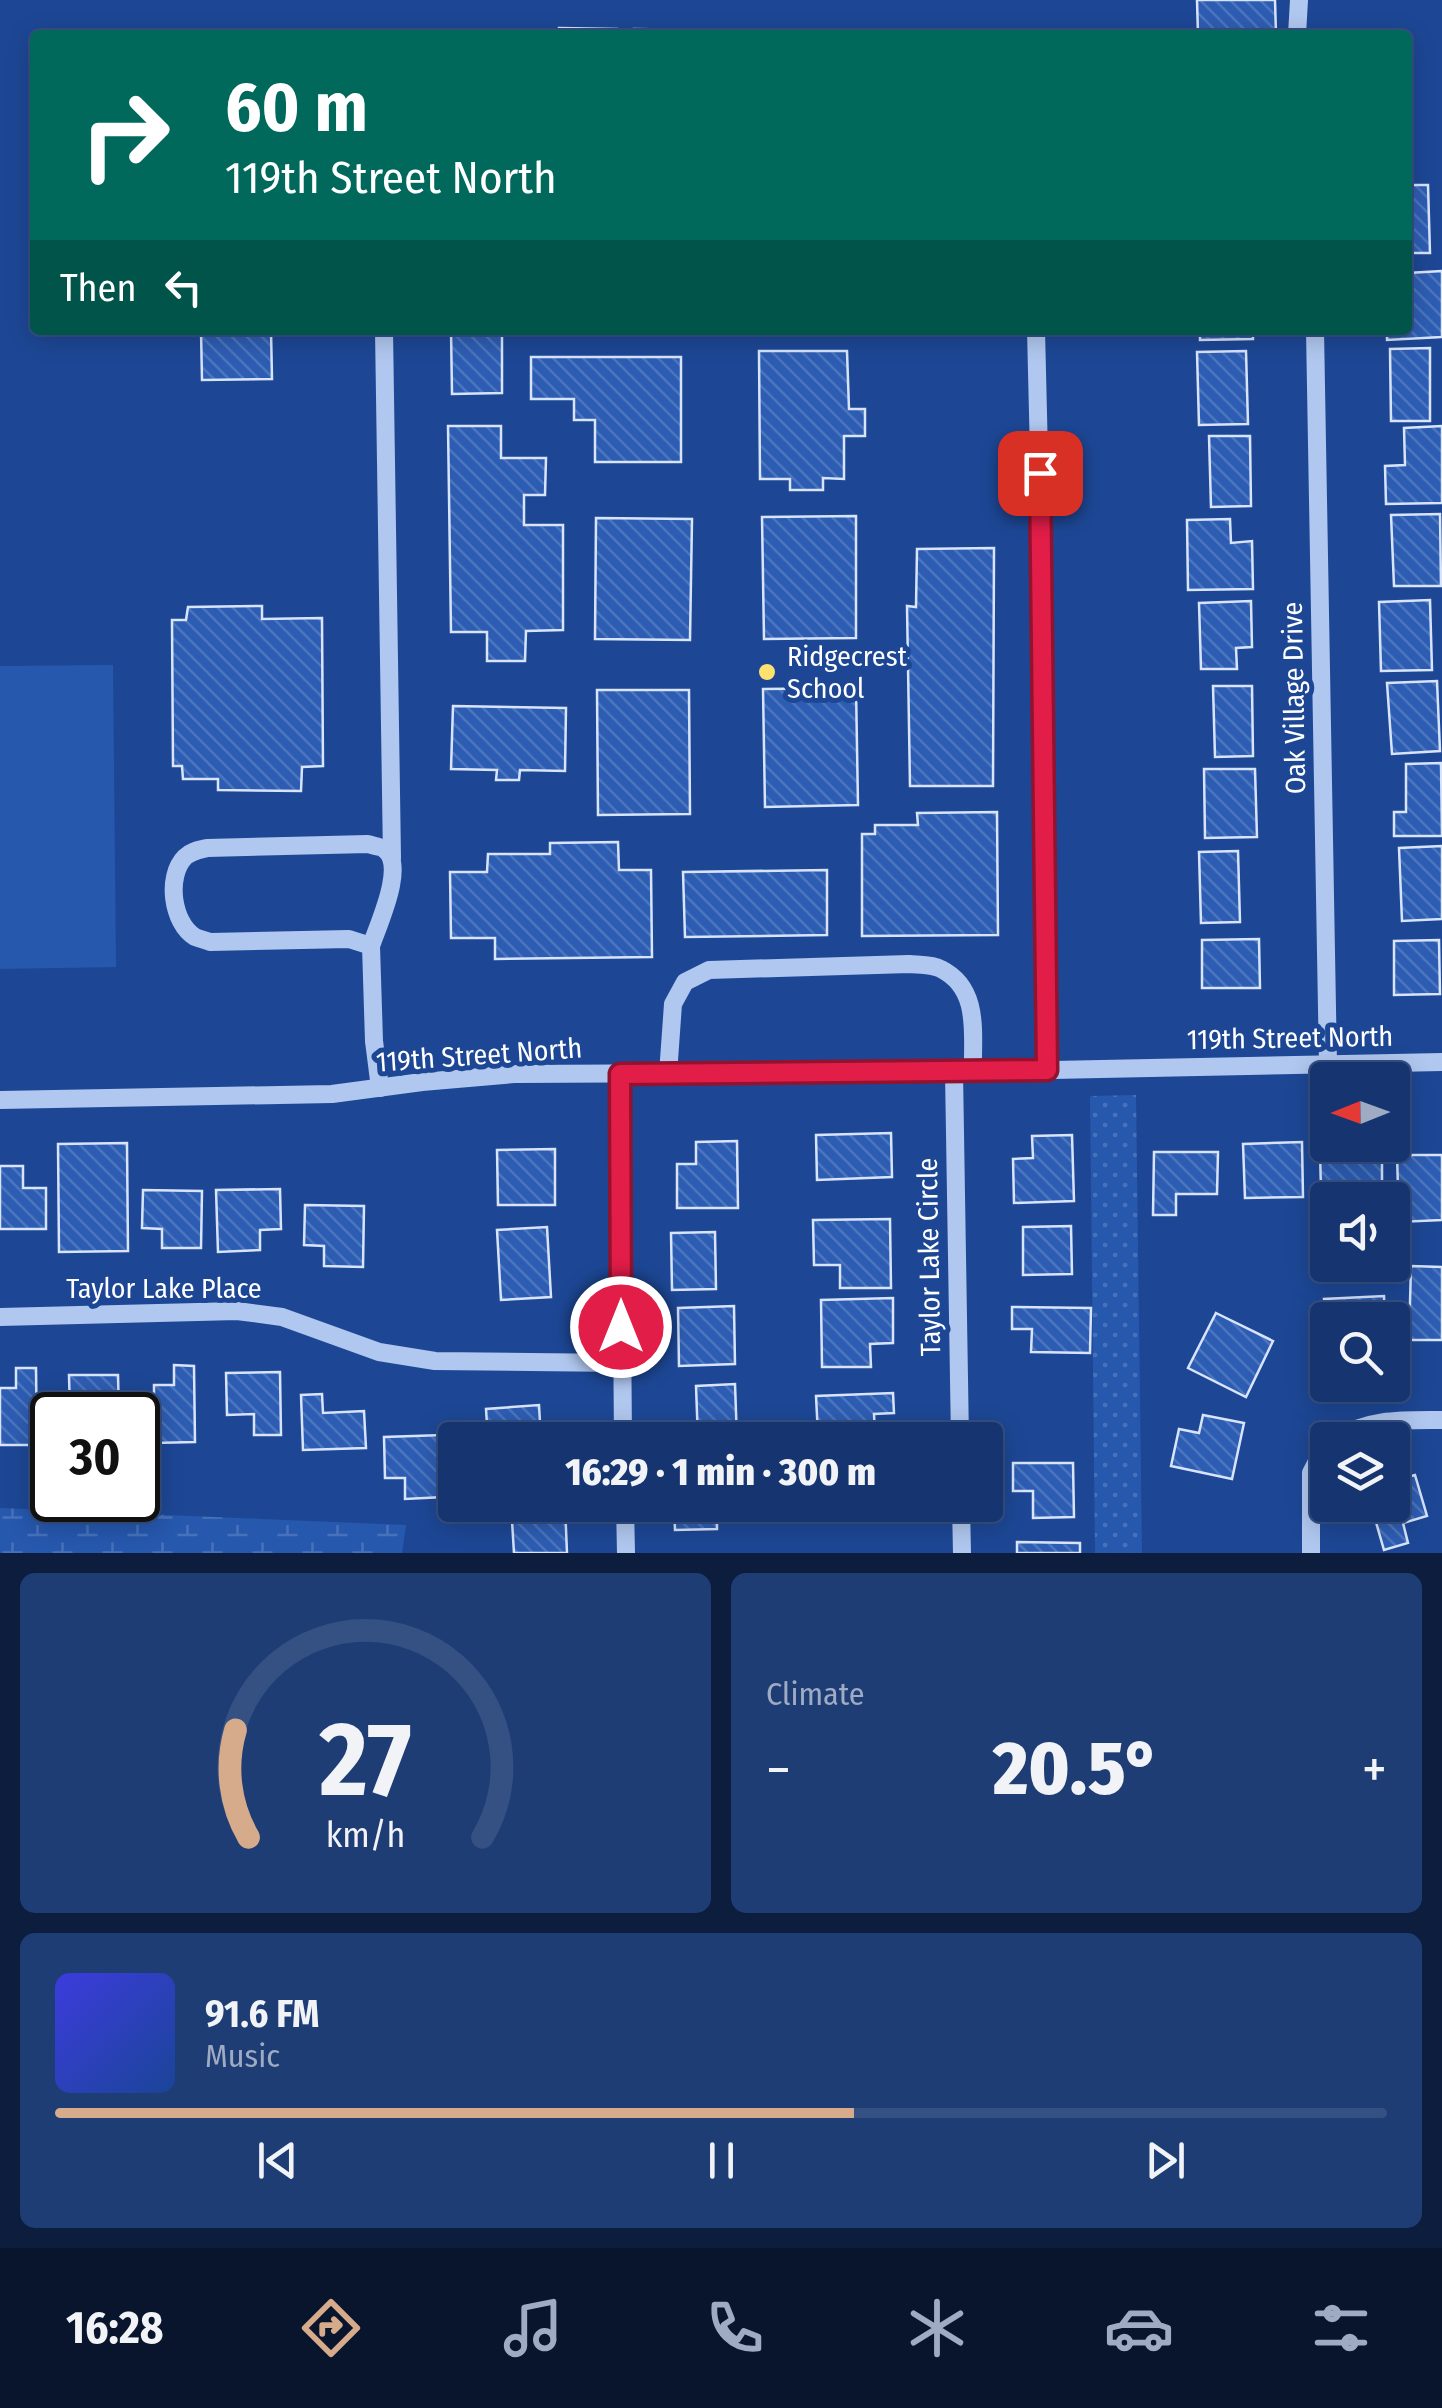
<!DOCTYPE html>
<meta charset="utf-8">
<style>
:root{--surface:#163570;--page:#1f3d75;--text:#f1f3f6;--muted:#9eabc3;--line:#355083;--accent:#d6ab8b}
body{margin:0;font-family:"Fira Sans Condensed",sans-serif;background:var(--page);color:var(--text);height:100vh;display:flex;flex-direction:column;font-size:38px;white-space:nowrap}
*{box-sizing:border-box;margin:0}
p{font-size:32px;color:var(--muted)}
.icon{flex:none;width:55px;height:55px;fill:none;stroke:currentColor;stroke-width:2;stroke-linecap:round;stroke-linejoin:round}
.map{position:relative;height:1553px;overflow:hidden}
.side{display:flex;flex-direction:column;gap:20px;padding:20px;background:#0c1d3e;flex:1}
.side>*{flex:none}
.guide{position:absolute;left:30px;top:30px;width:1382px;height:305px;border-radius:10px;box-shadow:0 5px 25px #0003,0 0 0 2px var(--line);background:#00695c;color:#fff;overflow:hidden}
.needle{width:65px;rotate:269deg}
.tools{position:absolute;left:1310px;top:1062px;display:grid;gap:20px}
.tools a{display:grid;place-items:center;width:100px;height:100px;border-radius:10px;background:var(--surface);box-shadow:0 5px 25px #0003,0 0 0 2px var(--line);font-size:50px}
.speed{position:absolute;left:30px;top:1392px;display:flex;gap:20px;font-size:50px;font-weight:700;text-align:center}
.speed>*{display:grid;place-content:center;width:130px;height:130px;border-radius:50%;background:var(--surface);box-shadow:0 5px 25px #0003,0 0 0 2px var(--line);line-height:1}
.speed .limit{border:5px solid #111;border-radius:15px;background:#fff;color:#111}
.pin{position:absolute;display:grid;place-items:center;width:85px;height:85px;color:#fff;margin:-42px;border-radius:20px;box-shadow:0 5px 15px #0006}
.me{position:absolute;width:110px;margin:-55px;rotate:0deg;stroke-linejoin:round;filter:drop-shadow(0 0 8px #0008)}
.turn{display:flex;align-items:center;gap:35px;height:210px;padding:0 30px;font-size:45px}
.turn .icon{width:130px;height:130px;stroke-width:2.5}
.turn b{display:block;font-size:70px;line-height:85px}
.then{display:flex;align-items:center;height:95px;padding:0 30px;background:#0003;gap:20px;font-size:38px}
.big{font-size:75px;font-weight:800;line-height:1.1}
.side .tile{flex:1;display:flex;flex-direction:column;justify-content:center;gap:15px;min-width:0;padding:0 35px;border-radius:15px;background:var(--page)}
.side .dial{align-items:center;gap:0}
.dial svg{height:260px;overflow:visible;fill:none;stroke:var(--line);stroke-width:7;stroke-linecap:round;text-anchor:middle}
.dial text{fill:var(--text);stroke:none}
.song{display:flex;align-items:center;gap:30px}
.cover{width:120px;height:120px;border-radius:15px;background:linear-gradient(135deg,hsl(240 70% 55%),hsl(220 70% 35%))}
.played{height:10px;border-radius:5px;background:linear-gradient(90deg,var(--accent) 60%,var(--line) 60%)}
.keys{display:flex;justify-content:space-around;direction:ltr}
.heat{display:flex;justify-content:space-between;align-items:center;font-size:55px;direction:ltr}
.side .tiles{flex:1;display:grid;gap:20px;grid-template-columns:1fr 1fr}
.tile:last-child{grid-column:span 2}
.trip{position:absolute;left:438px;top:1422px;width:565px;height:100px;border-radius:10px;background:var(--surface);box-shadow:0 5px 25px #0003,0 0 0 2px var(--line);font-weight:800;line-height:100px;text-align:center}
.tabs{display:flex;height:160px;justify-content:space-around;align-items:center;background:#09152d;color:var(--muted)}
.tabs .icon{width:70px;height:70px}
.tabs .selected{color:var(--accent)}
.tabs b{font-size:45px;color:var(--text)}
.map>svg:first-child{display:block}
.green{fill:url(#green-dots)}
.wetland{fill:url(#wetland-marsh)}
.pitch{fill:#2658ae}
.building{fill:url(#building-back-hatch);stroke:#d7e4fb;stroke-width:2.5}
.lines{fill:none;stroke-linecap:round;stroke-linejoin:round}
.minor{stroke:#b0c7ef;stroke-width:18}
.route-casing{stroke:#92132f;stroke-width:25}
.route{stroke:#e11d48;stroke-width:18}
.poi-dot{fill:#fee16f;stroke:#1d4795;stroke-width:4}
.labels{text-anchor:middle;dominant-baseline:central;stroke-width:10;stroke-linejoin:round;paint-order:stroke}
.poi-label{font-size:28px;fill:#fff;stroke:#1d4795;text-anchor:start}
.street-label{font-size:28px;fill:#fff;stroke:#1d4795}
</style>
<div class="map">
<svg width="1442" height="1553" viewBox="0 0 1442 1553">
<defs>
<pattern id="green-dots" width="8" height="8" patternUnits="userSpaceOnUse" patternTransform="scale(2.5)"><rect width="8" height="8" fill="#2658ae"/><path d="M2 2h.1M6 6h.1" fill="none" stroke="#4771ba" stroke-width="1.8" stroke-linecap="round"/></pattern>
<pattern id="wetland-marsh" width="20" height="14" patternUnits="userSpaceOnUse" patternTransform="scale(2.5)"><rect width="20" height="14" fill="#2658ae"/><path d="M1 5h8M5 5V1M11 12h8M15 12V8" fill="none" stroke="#4771ba"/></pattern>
<pattern id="building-back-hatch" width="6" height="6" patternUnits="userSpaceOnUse" patternTransform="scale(2.5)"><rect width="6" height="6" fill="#2d5db3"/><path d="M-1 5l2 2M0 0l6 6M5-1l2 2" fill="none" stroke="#4c75be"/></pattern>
</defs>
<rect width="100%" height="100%" fill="#1d4795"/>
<polygon class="green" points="1136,1095 1142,1553 1095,1553 1090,1096"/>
<polygon class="wetland" points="0,1508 406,1525 402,1553 0,1553"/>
<polygon class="pitch" points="113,665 116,967 0,969 0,666"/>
<g class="building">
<polygon points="1197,0 1275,0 1276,34 1198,35"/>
<polygon points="559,28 617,29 617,35 559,35"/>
<polygon points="634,29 701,30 701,35 634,35"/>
<polygon points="1408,185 1428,185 1430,253 1408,253"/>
<polygon points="1442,271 1442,337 1387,340 1387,330 1408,330 1408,273"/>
<polygon points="201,330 271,330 272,379 202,380"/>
<polygon points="451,330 502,330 502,393 452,394"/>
<polygon points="1200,330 1253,330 1253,339 1200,340"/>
<polygon points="1430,348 1430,421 1391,421 1390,349"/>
<polygon points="759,351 847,351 849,409 865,409 865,436 844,436 844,479 823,478 823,490 790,490 790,479 760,479"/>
<polygon points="1246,351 1248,424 1199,425 1197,352"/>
<polygon points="531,357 681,357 681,462 595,462 595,420 574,420 574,399 531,399"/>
<polygon points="448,426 501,426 501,458 546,458 545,495 524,495 524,525 563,525 563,630 526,631 525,661 487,661 487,632 451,632"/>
<polygon points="1442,426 1442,503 1386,504 1385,466 1405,465 1404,428"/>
<polygon points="1209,436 1250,436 1251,506 1211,507"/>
<polygon points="1440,514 1441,586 1394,586 1391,515"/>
<polygon points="856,516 856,638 764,639 762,517"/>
<polygon points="596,518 692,519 690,640 595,639"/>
<polygon points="1230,519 1231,543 1252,541 1253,589 1188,590 1187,520"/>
<polygon points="994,548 993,786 910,786 907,606 916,607 917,549"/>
<polygon points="1430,600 1432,670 1381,671 1379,602"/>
<polygon points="1251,601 1252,647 1236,648 1237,669 1201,669 1199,603"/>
<polygon points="262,606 262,619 322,618 323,766 302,767 301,791 218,790 218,779 183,779 182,766 173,766 172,620 186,620 188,607"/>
<polygon points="1437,681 1440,751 1392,754 1387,683"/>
<polygon points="1213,686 1252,686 1253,756 1215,757"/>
<polygon points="856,688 858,805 765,807 763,689"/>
<polygon points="597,690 689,690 690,814 598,815"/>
<polygon points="453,706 566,708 565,771 520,770 519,780 496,780 497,770 451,769"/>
<polygon points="1441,763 1442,836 1394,836 1394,812 1406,812 1406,764"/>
<polygon points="1204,769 1255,769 1257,837 1205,838"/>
<polygon points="997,812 998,935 862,936 862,834 875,834 875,825 918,825 917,813"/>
<polygon points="618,842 619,870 651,870 652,957 495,959 495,938 451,938 450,872 487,872 488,854 550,854 550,843"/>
<polygon points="1442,846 1442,919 1402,921 1399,848"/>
<polygon points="1238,851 1240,922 1201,923 1199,852"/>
<polygon points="827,870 827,935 685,937 683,872"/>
<polygon points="1259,939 1260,988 1202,988 1202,940"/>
<polygon points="1439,940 1440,994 1394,995 1394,941"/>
<polygon points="891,1133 892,1177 817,1180 816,1135"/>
<polygon points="1072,1135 1074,1201 1014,1203 1013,1159 1033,1158 1032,1136"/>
<polygon points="737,1141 738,1208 677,1208 677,1164 696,1164 696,1142"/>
<polygon points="1302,1142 1303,1197 1245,1198 1243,1144"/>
<polygon points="127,1143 128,1251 59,1252 58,1144"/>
<polygon points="555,1149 555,1205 498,1205 497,1150"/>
<polygon points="1154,1152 1218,1152 1217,1194 1176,1194 1176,1215 1153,1215"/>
<polygon points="1382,1152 1382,1188 1321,1189 1320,1153"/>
<polygon points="1397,1155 1442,1155 1442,1220 1399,1222"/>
<polygon points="0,1166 23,1166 23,1188 46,1188 46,1229 0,1229"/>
<polygon points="280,1189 281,1229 260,1230 260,1250 218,1252 216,1190"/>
<polygon points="143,1190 202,1191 201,1248 162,1248 162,1229 142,1228"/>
<polygon points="305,1205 364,1206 363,1267 324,1266 324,1246 304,1245"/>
<polygon points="890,1219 891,1288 840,1288 840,1265 814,1265 813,1220"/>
<polygon points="1071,1226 1072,1274 1023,1275 1023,1227"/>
<polygon points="547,1227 551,1297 501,1300 497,1230"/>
<polygon points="715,1232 716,1289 672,1290 671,1233"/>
<polygon points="1411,1266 1442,1267 1442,1340 1409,1340"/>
<polygon points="1384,1296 1385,1320 1328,1320 1326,1338 1324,1299"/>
<polygon points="893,1298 893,1343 870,1344 871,1367 822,1367 821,1300"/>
<polygon points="734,1306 735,1364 679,1366 678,1308"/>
<polygon points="1012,1307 1091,1308 1090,1353 1031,1352 1032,1329 1012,1329"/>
<polygon points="1216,1313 1273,1341 1246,1397 1188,1368"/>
<polygon points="174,1365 194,1366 195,1442 154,1443 154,1385 174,1385"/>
<polygon points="16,1368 36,1368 37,1445 0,1445 0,1388 16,1388"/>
<polygon points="280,1372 281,1435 254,1435 254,1414 227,1415 226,1373"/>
<polygon points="69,1375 118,1375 119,1415 70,1415"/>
<polygon points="735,1384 737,1440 698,1440 696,1386"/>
<polygon points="893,1393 894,1413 874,1414 875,1434 818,1435 816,1396"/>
<polygon points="322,1394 323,1413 364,1411 366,1448 303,1450 301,1395"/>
<polygon points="539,1405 541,1440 488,1440 486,1409"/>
<polygon points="1203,1415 1244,1423 1232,1479 1171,1466 1179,1429 1199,1433"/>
<polygon points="443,1435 444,1497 405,1499 405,1478 385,1478 384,1437"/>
<polygon points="1013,1463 1073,1463 1074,1517 1033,1518 1033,1491 1013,1491"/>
<polygon points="1415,1475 1427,1516 1403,1523 1408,1543 1384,1550 1371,1505 1392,1505 1392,1481"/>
<polygon points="511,1505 565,1505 567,1553 514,1553"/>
<polygon points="674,1505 717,1505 717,1529 675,1530"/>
<rect x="816" y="1505" width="59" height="7"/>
<polygon points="1017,1542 1080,1543 1080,1553 1017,1553"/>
</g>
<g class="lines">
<g class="minor">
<polyline points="1297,35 1299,0"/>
<polyline points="384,330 392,858"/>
<polyline points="1036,330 1042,580 1047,1070"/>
<polyline points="1315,330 1328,1065"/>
<path d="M371 946C378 925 407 864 384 849 382 847 371 845 368 844L207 848C199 850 191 851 185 857 166 876 172 923 195 937 200 939 205 940 210 942L349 939 371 946 374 1041 380 1088"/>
<polyline points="954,1072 960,1440"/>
<polyline points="620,1074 623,1440"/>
<path d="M668 1074 673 1004 685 982 709 970 909 964C919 965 932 964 941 969 981 989 972 1035 973 1072"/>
<polyline points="0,1100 332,1094 422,1082 514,1074 954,1072 1442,1062"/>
<polyline points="0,1317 237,1311 282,1317 379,1352 435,1361 621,1363"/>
<path d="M1335 1440C1366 1418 1405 1420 1442 1420"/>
<polyline points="625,1505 626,1553"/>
<polyline points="961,1505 962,1553"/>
<polyline points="1311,1553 1311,1473 1324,1448 1328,1445"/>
</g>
</g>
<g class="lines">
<g class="route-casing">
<polyline id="route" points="621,1327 620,1074 1047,1070 1040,473"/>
</g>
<use href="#route" class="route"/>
</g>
<circle class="poi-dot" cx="767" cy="672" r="10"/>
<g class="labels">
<g class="poi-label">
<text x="787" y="656">Ridgecrest<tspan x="787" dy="32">School</tspan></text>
</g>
<g class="street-label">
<text transform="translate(1294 698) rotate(-91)">Oak Village Drive</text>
<text transform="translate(1290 1038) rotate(-1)">119th Street North</text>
<text transform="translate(479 1055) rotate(-4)">119th Street North</text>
<text transform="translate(929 1257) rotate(-91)">Taylor Lake Circle</text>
<text x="164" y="1288">Taylor Lake Place</text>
</g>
</g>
</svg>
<div class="tools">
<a><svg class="needle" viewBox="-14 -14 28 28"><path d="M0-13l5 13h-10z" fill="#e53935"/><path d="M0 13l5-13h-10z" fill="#9eabc3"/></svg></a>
<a><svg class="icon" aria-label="sound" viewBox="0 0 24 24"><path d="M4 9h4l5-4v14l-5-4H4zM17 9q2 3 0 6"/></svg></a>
<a><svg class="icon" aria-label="search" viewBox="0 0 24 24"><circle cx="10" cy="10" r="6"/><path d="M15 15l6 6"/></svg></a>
<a><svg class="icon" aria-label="layers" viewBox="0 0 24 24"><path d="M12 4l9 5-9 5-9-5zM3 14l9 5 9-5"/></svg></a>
</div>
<div class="speed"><div class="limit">30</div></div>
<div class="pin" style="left:1040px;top:473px;background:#d93025"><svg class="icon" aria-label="arrive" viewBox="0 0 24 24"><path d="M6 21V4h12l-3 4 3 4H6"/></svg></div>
<svg class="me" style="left:621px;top:1327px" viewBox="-20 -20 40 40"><circle r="17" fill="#e11d48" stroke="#fff" stroke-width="3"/><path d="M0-11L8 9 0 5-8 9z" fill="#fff"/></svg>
<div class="trip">16:29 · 1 min · 300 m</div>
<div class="guide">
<div class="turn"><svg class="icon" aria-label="right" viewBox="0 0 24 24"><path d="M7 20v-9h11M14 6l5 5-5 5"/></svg><div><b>60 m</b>119th Street North</div></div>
<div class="then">Then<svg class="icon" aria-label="left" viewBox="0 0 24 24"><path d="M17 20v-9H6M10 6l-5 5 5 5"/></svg></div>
</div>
</div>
<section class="side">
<div class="tiles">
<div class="tile dial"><svg viewBox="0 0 100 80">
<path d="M14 69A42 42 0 1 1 86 69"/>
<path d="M14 69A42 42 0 0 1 10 36" stroke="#d6ab8b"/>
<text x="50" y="56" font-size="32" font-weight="700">27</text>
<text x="50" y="72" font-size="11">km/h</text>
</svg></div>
<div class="tile"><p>Climate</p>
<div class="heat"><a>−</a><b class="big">20.5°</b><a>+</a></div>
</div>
<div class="tile">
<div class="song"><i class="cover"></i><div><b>91.6 FM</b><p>Music</p></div></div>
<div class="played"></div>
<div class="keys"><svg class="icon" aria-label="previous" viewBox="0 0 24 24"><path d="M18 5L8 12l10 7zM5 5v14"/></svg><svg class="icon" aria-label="pause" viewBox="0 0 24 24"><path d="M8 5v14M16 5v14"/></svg><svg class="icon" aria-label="next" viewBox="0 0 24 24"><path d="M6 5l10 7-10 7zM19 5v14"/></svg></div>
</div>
</div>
</section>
<nav class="tabs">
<b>16:28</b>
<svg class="icon selected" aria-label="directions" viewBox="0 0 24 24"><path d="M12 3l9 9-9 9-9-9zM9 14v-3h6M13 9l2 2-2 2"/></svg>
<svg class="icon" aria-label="music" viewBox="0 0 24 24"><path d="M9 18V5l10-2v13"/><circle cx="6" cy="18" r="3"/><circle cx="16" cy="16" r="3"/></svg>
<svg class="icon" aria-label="phone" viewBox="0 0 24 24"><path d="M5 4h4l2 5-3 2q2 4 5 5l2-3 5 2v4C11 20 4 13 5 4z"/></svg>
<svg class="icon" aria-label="climate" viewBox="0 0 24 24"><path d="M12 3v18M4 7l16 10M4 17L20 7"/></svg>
<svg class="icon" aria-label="car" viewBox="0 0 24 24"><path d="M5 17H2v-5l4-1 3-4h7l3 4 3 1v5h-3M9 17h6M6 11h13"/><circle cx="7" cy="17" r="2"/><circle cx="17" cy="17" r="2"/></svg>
<svg class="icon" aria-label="filters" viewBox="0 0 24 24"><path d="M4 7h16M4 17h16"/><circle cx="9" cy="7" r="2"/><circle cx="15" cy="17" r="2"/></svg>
</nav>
